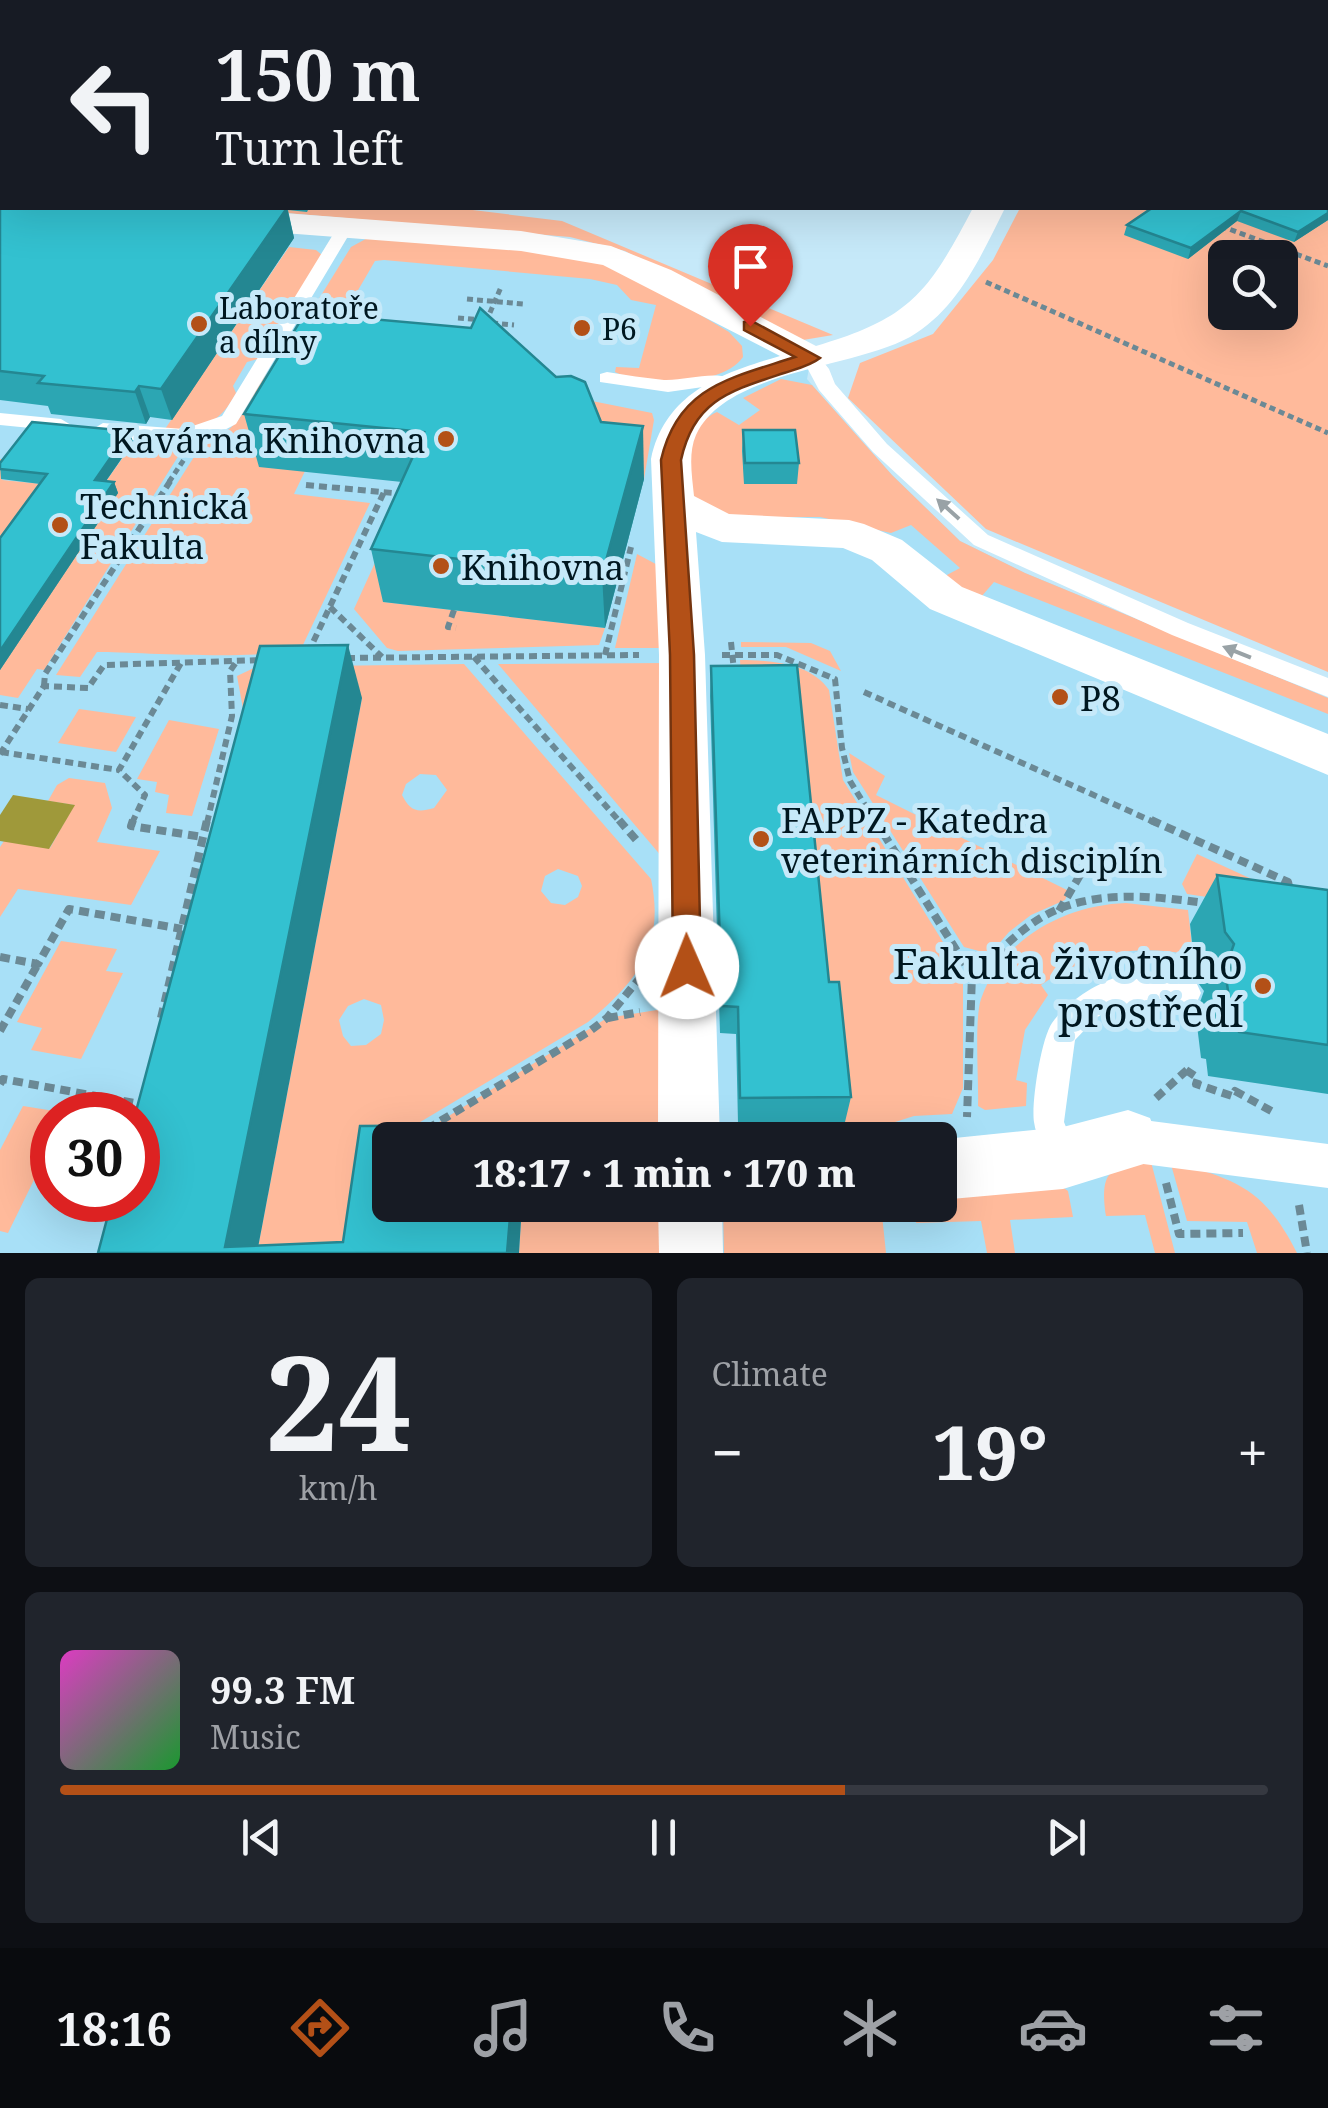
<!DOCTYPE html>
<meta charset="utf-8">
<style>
:root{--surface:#171b24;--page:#20242c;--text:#f1f3f6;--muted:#9ea1a6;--line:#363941;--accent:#b35017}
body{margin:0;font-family:"Noto Serif",serif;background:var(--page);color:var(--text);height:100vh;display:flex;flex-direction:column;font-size:38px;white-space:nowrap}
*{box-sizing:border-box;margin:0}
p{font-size:32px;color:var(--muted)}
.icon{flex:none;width:55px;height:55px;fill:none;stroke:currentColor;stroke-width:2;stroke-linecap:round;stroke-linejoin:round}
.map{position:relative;height:1253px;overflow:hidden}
.drawer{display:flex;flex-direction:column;gap:25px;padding:25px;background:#0d0f14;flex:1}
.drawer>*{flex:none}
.guide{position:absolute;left:0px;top:0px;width:1330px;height:210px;box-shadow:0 10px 40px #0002;background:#171b24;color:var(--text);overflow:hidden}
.buttons{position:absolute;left:1208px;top:240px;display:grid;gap:20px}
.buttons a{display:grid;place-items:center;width:90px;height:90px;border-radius:15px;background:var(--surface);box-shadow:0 10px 40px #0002;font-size:50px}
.speed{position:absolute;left:30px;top:1092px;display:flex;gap:20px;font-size:50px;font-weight:700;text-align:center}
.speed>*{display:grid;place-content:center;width:130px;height:130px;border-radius:50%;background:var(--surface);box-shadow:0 10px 40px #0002;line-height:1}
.speed .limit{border:15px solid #d22;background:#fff;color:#111}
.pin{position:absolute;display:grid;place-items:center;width:85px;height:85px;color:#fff;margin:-102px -42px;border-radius:50% 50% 50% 0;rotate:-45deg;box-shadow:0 0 10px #0007}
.pin .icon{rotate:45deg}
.me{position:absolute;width:110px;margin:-55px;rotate:359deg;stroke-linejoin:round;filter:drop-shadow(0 0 8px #0008)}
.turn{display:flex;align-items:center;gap:35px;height:210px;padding:0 50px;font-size:45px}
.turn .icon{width:130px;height:130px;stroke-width:2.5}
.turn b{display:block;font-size:70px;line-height:85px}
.big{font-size:75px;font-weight:800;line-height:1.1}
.drawer .card{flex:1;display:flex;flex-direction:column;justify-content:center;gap:15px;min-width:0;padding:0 35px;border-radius:15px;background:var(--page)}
.drawer .dial{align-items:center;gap:0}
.dial b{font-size:130px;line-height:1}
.song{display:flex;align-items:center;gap:30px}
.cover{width:120px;height:120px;border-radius:15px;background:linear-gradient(135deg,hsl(310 70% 55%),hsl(130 70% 35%))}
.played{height:10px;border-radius:5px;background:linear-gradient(90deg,var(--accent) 65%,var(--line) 65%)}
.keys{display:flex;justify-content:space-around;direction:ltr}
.heat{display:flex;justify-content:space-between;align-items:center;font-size:55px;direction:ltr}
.drawer .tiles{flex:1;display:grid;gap:25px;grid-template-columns:1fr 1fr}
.card:last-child{grid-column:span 2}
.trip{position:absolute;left:372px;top:1122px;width:585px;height:100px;border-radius:15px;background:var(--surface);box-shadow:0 10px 40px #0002;font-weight:800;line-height:100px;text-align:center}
.menu{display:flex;height:160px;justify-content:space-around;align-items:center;background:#090b0e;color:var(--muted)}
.menu .icon{width:70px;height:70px}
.menu .current{color:var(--accent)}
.menu b{font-size:45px;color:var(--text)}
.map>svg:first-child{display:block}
.built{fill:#a8e0f7;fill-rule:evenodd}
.green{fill:#ffba9b;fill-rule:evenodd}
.water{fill:#9f993a}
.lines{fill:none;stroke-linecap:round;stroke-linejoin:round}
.path-far2{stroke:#6b8995;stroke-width:5;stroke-dasharray:6 4;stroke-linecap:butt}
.path-far1{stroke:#6b8995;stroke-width:6;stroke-dasharray:8 5;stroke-linecap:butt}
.path{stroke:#6b8995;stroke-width:8;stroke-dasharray:10 6;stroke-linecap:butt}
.service{fill:#fff;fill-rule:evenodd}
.pedestrian{fill:#fff;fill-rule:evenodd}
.minor{fill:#fff;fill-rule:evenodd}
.wall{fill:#2ca6b3}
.shaded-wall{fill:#248792}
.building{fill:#33c1d0;stroke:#248792;stroke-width:2.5}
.oneway{fill:#99a2a6}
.route{fill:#b35017;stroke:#74340f;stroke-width:2.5}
.poi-dot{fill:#b35017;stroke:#c6e9f9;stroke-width:4}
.labels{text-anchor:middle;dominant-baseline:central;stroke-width:10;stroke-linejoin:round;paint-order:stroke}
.far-poi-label{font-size:30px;fill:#001720;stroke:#c6e9f9;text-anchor:start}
.poi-label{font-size:35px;fill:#001720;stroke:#c6e9f9;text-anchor:start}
.near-poi-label{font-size:42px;fill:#001720;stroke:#c6e9f9;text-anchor:end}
</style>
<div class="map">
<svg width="1328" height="1253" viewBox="0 0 1328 1253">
<rect width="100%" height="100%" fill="#c6e9f9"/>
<path class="built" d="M0 197 2 208 521 241 811 358 807 379 812 385 892 475 960 541 1025 573 1328 698V1253H0ZM52 1115H138V1200H52ZM390 1140H940V1205H390Z"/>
<g class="green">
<path d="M1328 58V672L986 529 848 398 860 363 933 334 993 260 1020 208H1328ZM1225 258H1280V312H1225Z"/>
<polygon points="228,208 456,208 562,221 833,335 797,341 625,251 570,237"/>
<path d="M373 235 585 257 632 274 729 332 742 346 743 357C722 387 644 388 615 372L616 367 639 368 656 305 631 300 617 285 590 279 384 260 375 261 318 359 284 355 351 247Z"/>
<path d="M289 247 316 250 322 255 261 358 247 362 233 386 236 393C220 424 200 431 165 429Z"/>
<path d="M279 361 305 471 294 494 370 503 302 647C271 662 139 652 97 652L80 677 56 675 204 441C249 431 248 387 279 361Z"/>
<path d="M781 379 812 385 892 475 960 541 1025 573 1328 698V714L994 582 981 597 966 592 945 576 960 568 911 525 891 533 820 517H729L696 502C683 474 684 426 717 412L739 425 760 410 743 398Z"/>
<polygon points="577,398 652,413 654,420 644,479 627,477"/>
<polygon points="134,442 184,447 44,670 37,669 18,698 0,695 0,670 99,491"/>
<polygon points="0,459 15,461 2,480 52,485 0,557"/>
<polygon points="402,503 384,602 605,628 599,645 398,651 387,648 354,609"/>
<polygon points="637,554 667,570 663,648 615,648"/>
<polygon points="741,642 811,643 830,651 841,671 786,647 741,647"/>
<path d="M740 660C770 660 811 663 829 690L843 780 959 968 963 977V1088L952 1114 914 1116 845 1138 738 1135V1123L844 1121 742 696Z"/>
<polygon points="666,663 668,864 498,664"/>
<path d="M464 664 651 879C665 945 638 981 588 1022L390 1140 366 1253H257L362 698 248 736 237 676 256 667ZM420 774 436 775 447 790 434 808C417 813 410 811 402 795L406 784ZM558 869 578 876 582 886 578 897 565 905 551 903 541 891 545 876ZM364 999 381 1005 384 1020 381 1034 366 1045 351 1046 343 1036 339 1020 348 1006Z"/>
<polygon points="79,709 136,717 116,752 58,743"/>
<polygon points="169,720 219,729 192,816 166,813 169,795 155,792 157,782 137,779"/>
<polygon points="849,753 885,776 876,795 1069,891 1065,900 1031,915 1009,932 990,954 964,947 853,772"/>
<polygon points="69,778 105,783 112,808 97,842 160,851 131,905 18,889 0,917 0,847 4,841 50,848 74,805 48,801 57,785"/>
<polygon points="1197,854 1267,886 1267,906 1187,894 1182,884"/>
<path d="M1126 903 1188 910 1193 955C1133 944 1092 952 1041 985L1048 995 1025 1030 1016 1080 1027 1083 1026 1106 985 1110 978 1106C979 1081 974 1020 981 999 1002 938 1066 905 1126 903Z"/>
<polygon points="61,941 117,949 106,971 123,973 81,1059 31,1050 42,1028 17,1022"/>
<polygon points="663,1009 665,1140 427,1140 431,1127 607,1018"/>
<polygon points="23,1106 67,1113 52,1115 52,1143 8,1233 0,1231 0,1150"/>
<path d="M1150 1158 1175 1253H1155L1145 1215 1106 1216C1100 1172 1108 1167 1150 1158Z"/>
<path d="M1170 1161C1237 1180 1264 1188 1297 1253H1257L1247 1222 1187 1221Z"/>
<polygon points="1049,1177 1068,1191 1073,1217 1010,1220 1015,1253 987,1253 981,1221 916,1223 919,1205 940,1205 940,1183"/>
<polygon points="522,1205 665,1205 665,1253 519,1253"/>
<polygon points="723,1205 881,1205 886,1253 724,1253"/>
</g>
<polygon class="water" points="13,795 75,805 49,849 0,841 0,815"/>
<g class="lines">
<g class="path-far2">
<polyline points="1221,226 1328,266"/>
<polyline points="986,282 1328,433"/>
<polyline points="467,299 523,304"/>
<polyline points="458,318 482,320"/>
<polyline points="486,322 501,287"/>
<polyline points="492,323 514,325"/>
<polyline points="169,482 185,458"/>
</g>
<g class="path-far1">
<polyline points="306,485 404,494"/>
<polyline points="330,607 382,657"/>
<polyline points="454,610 448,627 456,628"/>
<polyline points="731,642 734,671"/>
<polyline points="308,653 384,492"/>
<polyline points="605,655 631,547"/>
<polyline points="722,655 777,655 835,679 842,748 850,781 876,823"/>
<polyline points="474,657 621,823"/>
<polyline points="347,658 639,655"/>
<polyline points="44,686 45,674 171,480"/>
<polyline points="864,692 1156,823"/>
<polyline points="0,705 28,709"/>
<polyline points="1,752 119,770"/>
<polyline points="0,754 44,686 88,688 104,665 264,660"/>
<polyline points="132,823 145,795 119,770 181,663"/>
<polyline points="207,823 232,716 230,671 237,661"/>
</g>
<g class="path">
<polyline points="133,820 131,826 203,837"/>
<polyline points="619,820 638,842"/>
<polyline points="875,820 972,975 967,1117"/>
<polyline points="1151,820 1288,882 1290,890"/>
<polyline points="1059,911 1093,853"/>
<polyline points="0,957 38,964 69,909 182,929"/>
<path d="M972 975C996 956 1017 931 1044 916 1093 889 1152 896 1205 903"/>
<polyline points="161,1018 207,820"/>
<polyline points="608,1018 640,1012"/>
<polyline points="0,1031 38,964"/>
<polyline points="1186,1070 1198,1078 1196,1084 1232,1096 1235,1091 1275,1113"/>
<polyline points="0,1084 3,1079 140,1104"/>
<polyline points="1156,1098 1187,1070"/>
<polyline points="427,1129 590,1031 607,1018 639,979"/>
<polyline points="898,1140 916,1135"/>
<polyline points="1166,1183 1179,1234 1243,1233"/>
<polyline points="1299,1205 1307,1253"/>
</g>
<g class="service">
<path d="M345 223 353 228 236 424C194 448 142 444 96 433L93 429 103 423 184 429 222 416 337 228Z"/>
<polygon points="811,353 817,354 829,369 835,384 887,444 988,535 1188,623 1328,678 1328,697 1172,635 974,545 873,452 819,390 802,358"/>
<path d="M607 372C626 375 645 378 664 380 688 381 721 367 742 384L733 390 703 387 668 392 600 382V374Z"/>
<polygon points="0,413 61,419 71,425 61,431 0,425"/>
<path d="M1114 978 1187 980 1197 984 1201 993 1197 1002 1187 1006 1118 1004 1096 1018 1075 1040 1064 1122 1077 1155 1073 1166 1062 1170 1051 1166C1046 1153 1036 1137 1034 1122 1031 1104 1041 1039 1052 1023 1065 1004 1092 986 1114 978Z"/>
</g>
<polygon class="pedestrian" points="1128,1118 1328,1144 1328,1188 1128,1162 1112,1156 1106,1140 1112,1124"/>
<g class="minor">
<path d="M973 208H1005C981 256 958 309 910 337 852 369 726 370 696 435 688 453 692 476 694 496L729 514 849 520 864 524 902 540 962 587 1328 734V775L930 609 872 560 843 548 722 542 696 532 705 655 720 1140H658L659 655 651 459C665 393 721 373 780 356L603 265 521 251 230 229 219 226 214 219 219 212 230 209 521 231 611 246 671 270 816 346C911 318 928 293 973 208Z"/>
<polygon points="1128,1110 1150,1118 1159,1140 1150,1162 1063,1189 940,1200 940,1140 935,1140 1063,1127"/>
<polygon points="658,1205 722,1205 723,1253 659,1253"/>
</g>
</g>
<g class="wall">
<polygon points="0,123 2,208 309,208 307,212 288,210 294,238 172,420 150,417 146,424 51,414 48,406 0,400"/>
<polygon points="1152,208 1328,208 1328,220 1294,242 1237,221 1188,259 1124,235 1127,225"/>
<polygon points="556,377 601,422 644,479 605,628 383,602 371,549 402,482 259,467 244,414"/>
<polygon points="743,430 799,463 797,484 744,484 742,451"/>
<polygon points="129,431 133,442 106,481 114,482 118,493 0,670 0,538 40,484 1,479 0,463"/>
<polygon points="711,666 829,982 851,1097 845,1122 738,1123 736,1034 720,1033 710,696"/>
<polygon points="1217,875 1328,890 1328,1094 1208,1076 1206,1059 1201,1058 1196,1017 1200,1010 1199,1005 1204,991 1196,980 1190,924"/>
</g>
<g class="shaded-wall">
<polygon points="287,208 294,238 172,420 161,389"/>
<polygon points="1241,211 1237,221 1188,259 1191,248"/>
<polygon points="1328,213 1328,220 1294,242 1298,232"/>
<polygon points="139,386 150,417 146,424 135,392"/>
<polygon points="643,426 644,479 605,628 602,575"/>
<polygon points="129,431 133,442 99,491 95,480"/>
<polygon points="114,482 118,493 0,670 0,651"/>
<polygon points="348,645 362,698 257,1253 225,1247"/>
<polygon points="511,1205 522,1205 519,1253 507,1253"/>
</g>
<g class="building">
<polygon points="1328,101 1328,213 1298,232 1241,211 1191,248 1127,225 1152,208 1328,208"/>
<polygon points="2,120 2,208 287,208 161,389 139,386 135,392 38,383 44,376 0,371 0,123"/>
<polygon points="480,308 556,377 571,376 585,382 601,422 643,426 602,575 371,549 424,432 244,414 305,313 471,328"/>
<polygon points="32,422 129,431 95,480 114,482 0,651 0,538 47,474 0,469 0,463"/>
<polygon points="743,430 795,430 799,463 745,463"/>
<polygon points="348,645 225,1247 343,1242 360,1126 516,1125 515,1140 390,1140 390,1205 511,1205 507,1253 98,1253 112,1200 138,1200 138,1115 135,1115 260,646"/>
<polygon points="797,665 829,982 839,982 851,1097 740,1098 738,1007 722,1006 711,666"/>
<polygon points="1217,875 1328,890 1328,1045 1239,1032 1236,1013 1231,1012 1225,970 1231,972 1229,958 1234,944 1225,932"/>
</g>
<defs><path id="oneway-solid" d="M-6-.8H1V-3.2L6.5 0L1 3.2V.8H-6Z" transform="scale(2.5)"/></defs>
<g class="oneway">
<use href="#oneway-solid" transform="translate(948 509) rotate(-138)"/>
<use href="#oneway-solid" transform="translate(1237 652) rotate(-158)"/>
</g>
<path class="route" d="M750 320 820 358C810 366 796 369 784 373 730 391 694 400 681 460L694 655 701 967 697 976 687 980 677 976 673 967 670 655 661 460C678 386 731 378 795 357L744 330V322Z"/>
<g class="poi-dot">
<circle cx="199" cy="324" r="10"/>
<circle cx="582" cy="328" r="10"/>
<circle cx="446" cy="439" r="10"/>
<circle cx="60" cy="525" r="10"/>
<circle cx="441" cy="566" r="10"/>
<circle cx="1060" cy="697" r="10"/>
<circle cx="761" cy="839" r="10"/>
<circle cx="1263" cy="986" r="10"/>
</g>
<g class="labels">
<g class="far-poi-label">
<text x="219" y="307">Laboratoře<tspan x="219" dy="34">a dílny</tspan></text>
<text x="602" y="328">P6</text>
</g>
<g class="poi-label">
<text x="426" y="439" text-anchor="end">Kavárna Knihovna</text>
<text x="80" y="505">Technická<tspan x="80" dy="40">Fakulta</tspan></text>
<text x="461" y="566">Knihovna</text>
<text x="1080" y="697">P8</text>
<text x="781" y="819">FAPPZ - Katedra<tspan x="781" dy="40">veterinárních disciplín</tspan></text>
</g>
<g class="near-poi-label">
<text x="1243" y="962">Fakulta životního<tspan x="1243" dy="48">prostředí</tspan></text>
</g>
</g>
</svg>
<div class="buttons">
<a><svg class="icon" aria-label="search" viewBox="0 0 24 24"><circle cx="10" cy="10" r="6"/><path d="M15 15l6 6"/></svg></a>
</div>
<div class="speed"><div class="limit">30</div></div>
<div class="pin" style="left:750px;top:326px;background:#d93025"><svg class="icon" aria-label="arrive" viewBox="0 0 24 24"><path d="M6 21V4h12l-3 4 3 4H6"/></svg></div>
<svg class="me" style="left:687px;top:967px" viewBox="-20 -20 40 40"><circle r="19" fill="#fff"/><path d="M0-13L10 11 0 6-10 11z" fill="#b35017"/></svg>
<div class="trip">18:17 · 1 min · 170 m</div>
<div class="guide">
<div class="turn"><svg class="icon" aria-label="left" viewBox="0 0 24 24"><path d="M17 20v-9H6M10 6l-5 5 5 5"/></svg><div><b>150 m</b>Turn left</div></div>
</div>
</div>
<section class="drawer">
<div class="tiles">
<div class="card dial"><b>24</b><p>km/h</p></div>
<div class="card"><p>Climate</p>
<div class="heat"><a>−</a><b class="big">19°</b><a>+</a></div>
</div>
<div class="card">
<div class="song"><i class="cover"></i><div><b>99.3 FM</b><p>Music</p></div></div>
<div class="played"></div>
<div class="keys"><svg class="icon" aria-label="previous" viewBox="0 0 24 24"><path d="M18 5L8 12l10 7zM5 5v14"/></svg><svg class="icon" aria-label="pause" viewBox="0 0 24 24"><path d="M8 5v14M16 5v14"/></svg><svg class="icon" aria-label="next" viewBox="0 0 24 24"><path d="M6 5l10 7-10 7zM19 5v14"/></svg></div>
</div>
</div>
</section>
<nav class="menu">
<b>18:16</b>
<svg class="icon current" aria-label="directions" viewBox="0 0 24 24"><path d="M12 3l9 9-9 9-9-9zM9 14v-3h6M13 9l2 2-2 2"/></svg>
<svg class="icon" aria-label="music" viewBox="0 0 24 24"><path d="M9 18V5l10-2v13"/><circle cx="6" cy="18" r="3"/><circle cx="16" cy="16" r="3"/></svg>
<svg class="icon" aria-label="phone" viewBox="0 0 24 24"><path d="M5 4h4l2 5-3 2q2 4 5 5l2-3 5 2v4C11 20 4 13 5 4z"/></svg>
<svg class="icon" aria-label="climate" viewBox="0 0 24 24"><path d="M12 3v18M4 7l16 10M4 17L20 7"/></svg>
<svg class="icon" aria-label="car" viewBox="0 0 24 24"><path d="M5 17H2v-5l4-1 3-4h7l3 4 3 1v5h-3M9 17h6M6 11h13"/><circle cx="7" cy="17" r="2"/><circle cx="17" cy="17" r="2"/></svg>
<svg class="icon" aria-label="filters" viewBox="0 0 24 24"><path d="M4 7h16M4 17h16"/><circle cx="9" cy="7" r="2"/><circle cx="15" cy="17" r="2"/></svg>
</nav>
